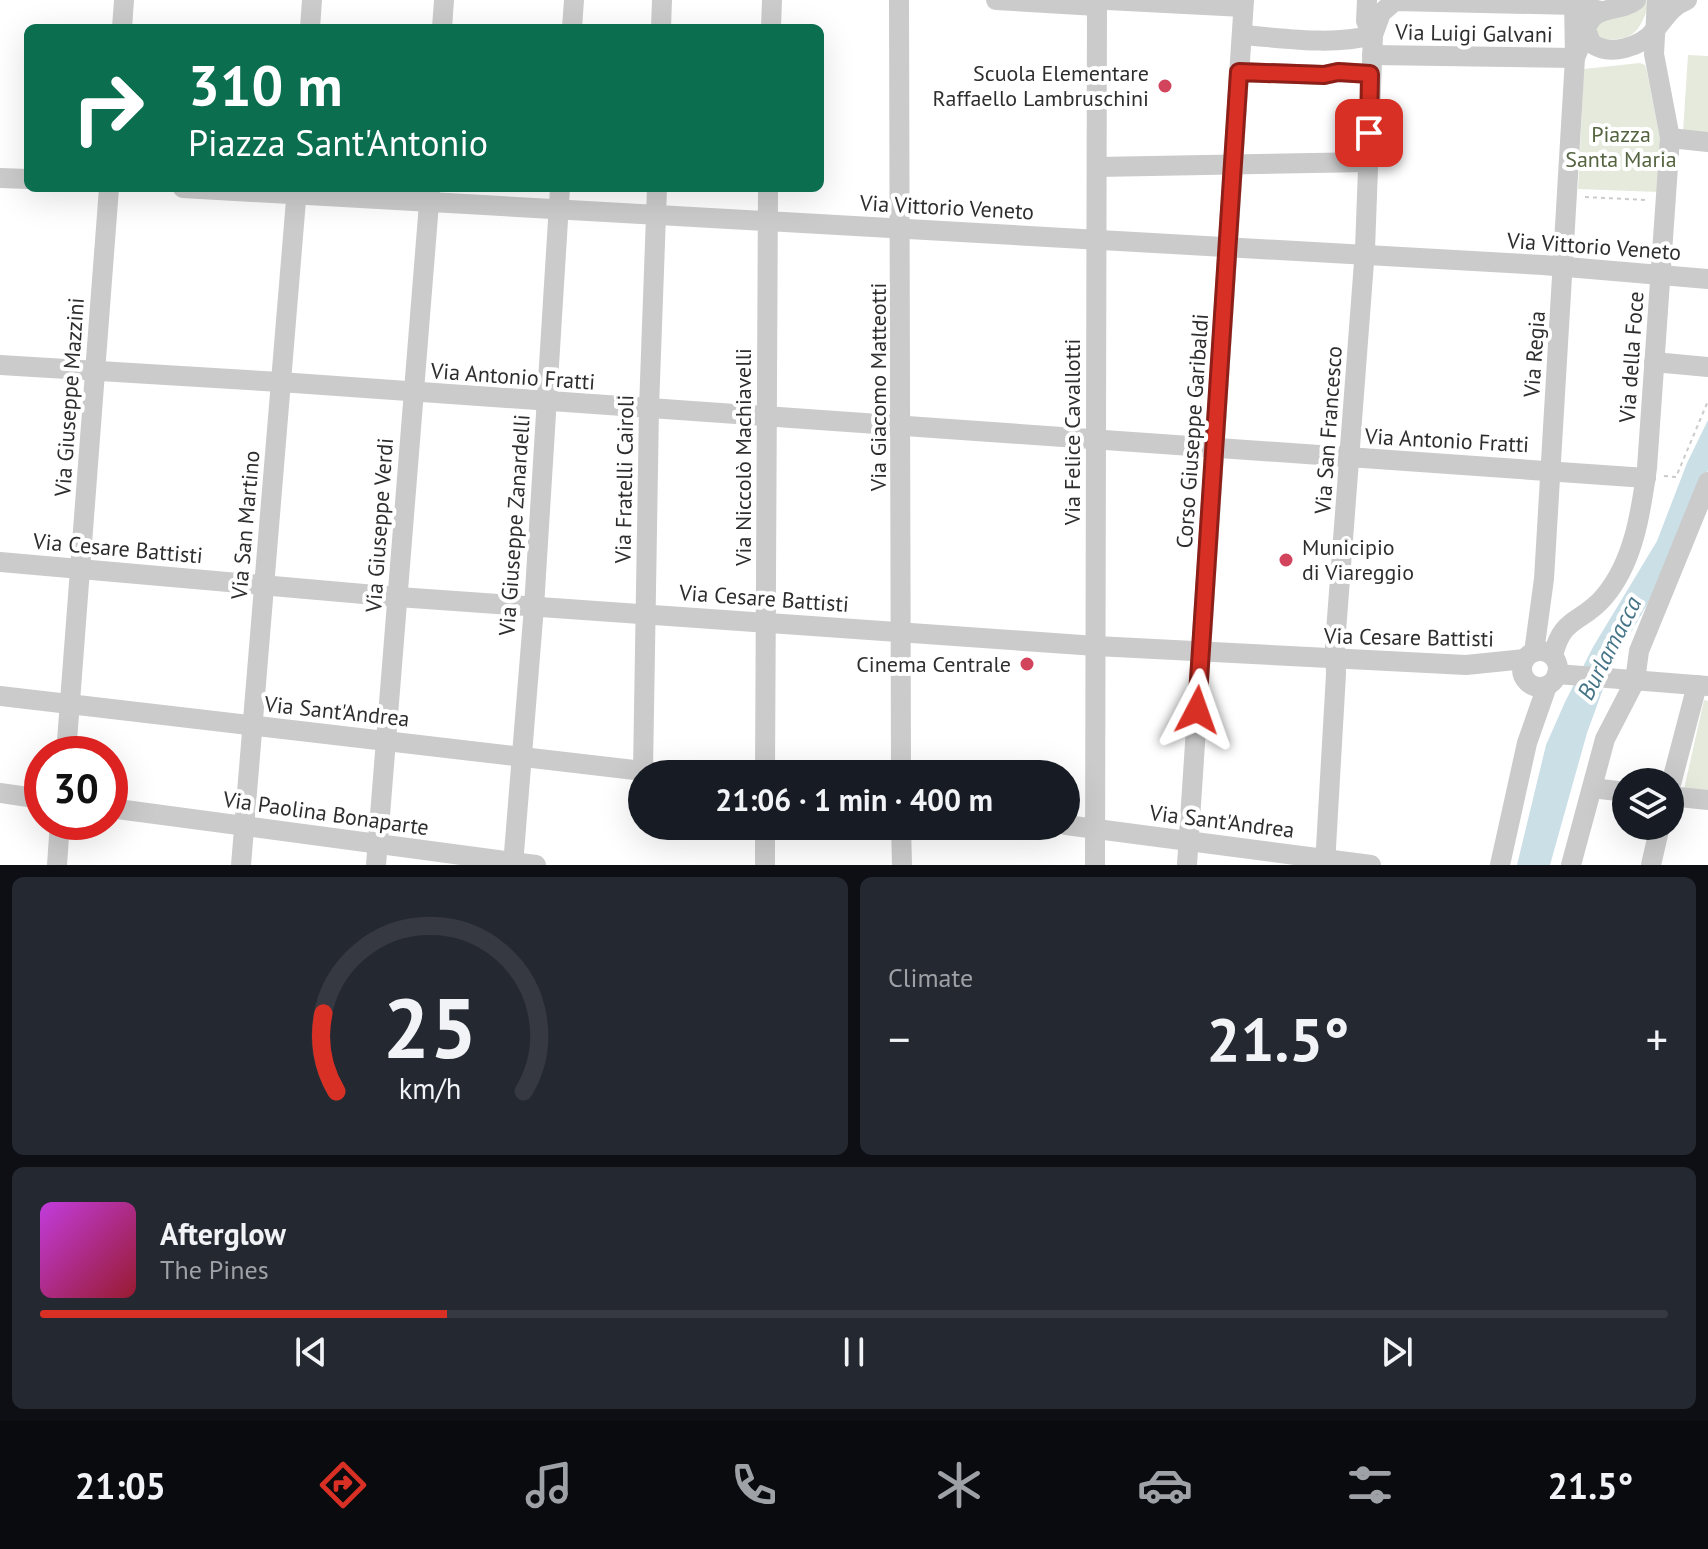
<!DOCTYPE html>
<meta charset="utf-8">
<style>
:root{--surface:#171b24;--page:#242831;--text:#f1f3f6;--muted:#9ea1a6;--line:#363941;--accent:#d93025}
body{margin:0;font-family:"PT Sans",sans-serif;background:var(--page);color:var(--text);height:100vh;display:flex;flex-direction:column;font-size:30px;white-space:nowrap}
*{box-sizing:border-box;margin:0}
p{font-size:26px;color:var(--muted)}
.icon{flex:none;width:44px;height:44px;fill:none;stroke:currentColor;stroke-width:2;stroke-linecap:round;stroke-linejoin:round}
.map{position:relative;height:865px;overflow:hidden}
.sheet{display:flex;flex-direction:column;gap:12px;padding:12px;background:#0d0f14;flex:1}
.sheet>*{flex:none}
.banner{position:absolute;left:24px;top:24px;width:800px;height:168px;border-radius:12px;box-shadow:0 8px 32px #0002;background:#0b6e4f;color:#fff;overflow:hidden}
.fabs{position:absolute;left:1612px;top:768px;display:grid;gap:16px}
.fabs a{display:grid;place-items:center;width:72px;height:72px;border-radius:50%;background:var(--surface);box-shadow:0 8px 32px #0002;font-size:40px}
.speed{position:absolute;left:24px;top:736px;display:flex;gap:16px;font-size:40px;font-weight:700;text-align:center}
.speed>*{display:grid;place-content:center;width:104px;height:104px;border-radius:50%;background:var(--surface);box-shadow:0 8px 32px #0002;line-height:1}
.speed .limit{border:12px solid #d22;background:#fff;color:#111}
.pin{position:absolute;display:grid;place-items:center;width:68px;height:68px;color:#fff;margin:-34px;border-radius:16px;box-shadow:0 4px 12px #0006}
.me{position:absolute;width:88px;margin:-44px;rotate:4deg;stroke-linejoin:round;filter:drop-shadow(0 0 6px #0008)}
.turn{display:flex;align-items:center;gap:28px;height:168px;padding:0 32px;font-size:36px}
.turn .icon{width:104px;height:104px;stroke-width:2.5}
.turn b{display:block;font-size:56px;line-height:68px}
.big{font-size:60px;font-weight:800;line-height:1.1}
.sheet .tile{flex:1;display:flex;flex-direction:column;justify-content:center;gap:12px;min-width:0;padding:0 28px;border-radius:12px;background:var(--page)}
.sheet .dial{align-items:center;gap:0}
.dial svg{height:208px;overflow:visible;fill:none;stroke:var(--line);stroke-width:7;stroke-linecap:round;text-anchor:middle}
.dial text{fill:var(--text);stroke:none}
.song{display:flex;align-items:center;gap:24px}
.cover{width:96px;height:96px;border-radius:12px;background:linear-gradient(135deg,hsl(290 70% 55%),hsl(350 70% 35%))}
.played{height:8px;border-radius:4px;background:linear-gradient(90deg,var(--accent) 25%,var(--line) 25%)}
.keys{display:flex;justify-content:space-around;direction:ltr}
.heat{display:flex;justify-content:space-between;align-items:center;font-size:44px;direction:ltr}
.sheet .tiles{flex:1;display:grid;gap:12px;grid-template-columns:1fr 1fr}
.tile:last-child{grid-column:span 2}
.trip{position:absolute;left:628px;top:760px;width:452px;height:80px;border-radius:40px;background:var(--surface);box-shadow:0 8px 32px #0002;font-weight:800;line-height:80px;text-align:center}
.tabs{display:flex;height:128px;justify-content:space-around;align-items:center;background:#090b0e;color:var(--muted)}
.tabs .icon{width:56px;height:56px}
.tabs .on{color:var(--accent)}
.tabs b{font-size:36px;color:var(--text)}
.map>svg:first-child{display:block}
.green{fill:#e5eadd}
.water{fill:#cbdfe7}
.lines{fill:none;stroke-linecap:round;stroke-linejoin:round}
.path{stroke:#cbcbcb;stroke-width:2;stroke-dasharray:4 4;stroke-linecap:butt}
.minor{stroke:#cbcbcb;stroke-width:20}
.route-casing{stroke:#8d1f18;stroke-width:20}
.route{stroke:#d93025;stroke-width:14}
.poi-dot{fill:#d1445c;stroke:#fff;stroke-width:3}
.labels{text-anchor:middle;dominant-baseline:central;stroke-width:8;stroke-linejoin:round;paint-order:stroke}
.street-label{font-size:22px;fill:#2e2e2e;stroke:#fff}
.poi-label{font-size:22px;fill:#2e2e2e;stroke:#fff;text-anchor:end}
.park-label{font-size:22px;fill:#556440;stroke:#fff}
.water-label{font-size:24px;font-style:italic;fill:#457487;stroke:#fff}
</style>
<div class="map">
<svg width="1708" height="865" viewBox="0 0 1708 865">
<rect width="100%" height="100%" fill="#fff"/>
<g class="green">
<path d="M1646 0 1650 2C1638 36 1633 41 1597 39V21L1640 6Z"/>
<polygon points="1688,55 1708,56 1708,135 1683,132"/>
<polygon points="1640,63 1645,65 1647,72 1661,143 1658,192 1578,189 1584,69"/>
<polygon points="1704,700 1708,701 1708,791 1684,789"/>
</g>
<polygon class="water" points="1708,420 1708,470 1692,516 1652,596 1611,667 1587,733 1550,865 1517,865 1546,745 1565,702 1593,647 1657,541 1687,463"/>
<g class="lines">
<g class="path">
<polyline points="1585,197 1646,200"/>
<polyline points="1664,476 1676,477 1708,401"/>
</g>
<g class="minor">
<polyline points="899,0 901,774"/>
<polyline points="996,0 1097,6"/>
<polyline points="1107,0 1243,7"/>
<path d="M1636 0C1618 14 1594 3 1586 29L1591 43C1610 57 1641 47 1655 30 1666 17 1670 7 1687 0"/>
<polyline points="122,28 124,0"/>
<polyline points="310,28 312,0"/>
<polyline points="442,28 444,0"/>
<polyline points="572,28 574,0"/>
<polyline points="661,28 662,0"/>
<polyline points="771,28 772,0"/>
<path d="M1242 35C1284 38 1331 46 1373 35L1381 13 1395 1 1575 5 1601 11"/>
<polyline points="1372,55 1575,58 1580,46"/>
<polyline points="1239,72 1324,75 1338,72 1370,74"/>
<polyline points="1670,138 1708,142"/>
<polyline points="1097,167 1369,162"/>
<polyline points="0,178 28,179"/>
<polyline points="183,188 1543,265 1708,279"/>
<polyline points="1654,362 1708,367"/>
<polyline points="0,365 280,382 1646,478"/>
<polyline points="0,562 398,597 1096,646 1466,665 1525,659"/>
<circle cx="1540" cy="669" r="18"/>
<polyline points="1534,652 1544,579 1575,58 1574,0"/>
<path d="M1553 656C1562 616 1581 624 1604 597 1634 562 1641 511 1647 468L1670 138 1654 54 1657 0"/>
<polyline points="1557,674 1708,686"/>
<polyline points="0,696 669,774"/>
<polyline points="66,754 109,188"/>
<polyline points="643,771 649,408 657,188"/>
<polyline points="765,774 768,188"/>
<polyline points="1592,788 1626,792"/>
<polyline points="1670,788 1697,685"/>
<polyline points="0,793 42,799"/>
<polyline points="1670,796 1708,800"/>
<polyline points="110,808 536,865"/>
<polyline points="1066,825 1371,865"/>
<polyline points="901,826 902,865"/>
<polyline points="57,865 60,822"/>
<polyline points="241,865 297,188"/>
<polyline points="376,865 430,191"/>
<polyline points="513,865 534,607 560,188"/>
<polyline points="765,865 765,826"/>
<polyline points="1095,865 1097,0"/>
<polyline points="1187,865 1244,0"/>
<polyline points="1325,865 1336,674 1335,645 1365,249 1373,35 1366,21 1367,0"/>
<polyline points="1500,865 1527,743 1547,686"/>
<polyline points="1571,865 1605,739 1635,681 1639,651 1708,482"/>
<polyline points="1651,865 1660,826"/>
</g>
</g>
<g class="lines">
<g class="route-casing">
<polyline id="route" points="1197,710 1239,72 1324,75 1338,72 1370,74 1369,133"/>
</g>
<use href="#route" class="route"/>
</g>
<g class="poi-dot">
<circle cx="1165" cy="86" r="8"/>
<circle cx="1286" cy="560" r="8"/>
<circle cx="1027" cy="664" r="8"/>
</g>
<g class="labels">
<g class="street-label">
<text transform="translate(1474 33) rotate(1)">Via Luigi Galvani</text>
<text transform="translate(947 207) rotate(3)">Via Vittorio Veneto</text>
<text transform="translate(1594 246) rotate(4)">Via Vittorio Veneto</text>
<text transform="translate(1534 354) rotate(-86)">Via Regia</text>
<text transform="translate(1631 357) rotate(-86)">Via della Foce</text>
<text transform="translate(513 376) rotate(4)">Via Antonio Fratti</text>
<text transform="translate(878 387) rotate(-90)">Via Giacomo Matteotti</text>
<text transform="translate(69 397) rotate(-86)">Via Giuseppe Mazzini</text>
<text transform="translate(1328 430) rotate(-86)">Via San Francesco</text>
<text transform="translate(1192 431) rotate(-86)">Corso Giuseppe Garibaldi</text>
<text transform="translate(1072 432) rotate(-90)">Via Felice Cavallotti</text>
<text transform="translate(1447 440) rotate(3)">Via Antonio Fratti</text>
<text transform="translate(743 457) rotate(-90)">Via Niccolò Machiavelli</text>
<text transform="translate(624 479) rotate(-89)">Via Fratelli Cairoli</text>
<text transform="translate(245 525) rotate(-85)">Via San Martino</text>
<text transform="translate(379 525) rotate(-86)">Via Giuseppe Verdi</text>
<text transform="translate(514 525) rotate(-86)">Via Giuseppe Zanardelli</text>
<text transform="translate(118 548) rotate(5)">Via Cesare Battisti</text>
<text transform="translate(764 598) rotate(4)">Via Cesare Battisti</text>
<text transform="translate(1409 637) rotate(1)">Via Cesare Battisti</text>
<text transform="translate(337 711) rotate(6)">Via Sant'Andrea</text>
<text transform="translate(326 813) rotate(8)">Via Paolina Bonaparte</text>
<text transform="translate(1222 821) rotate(7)">Via Sant'Andrea</text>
</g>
<g class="poi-label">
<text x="1149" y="73">Scuola Elementare<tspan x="1149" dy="25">Raffaello Lambruschini</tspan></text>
<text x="1302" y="547" text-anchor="start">Municipio<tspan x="1302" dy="25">di Viareggio</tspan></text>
<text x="1011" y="664">Cinema Centrale</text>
</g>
<g class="park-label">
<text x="1621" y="134">Piazza<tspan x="1621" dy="25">Santa Maria</tspan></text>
</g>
<g class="water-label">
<text transform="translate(1609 648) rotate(-63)">Burlamacca</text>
</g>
</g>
</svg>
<div class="fabs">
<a><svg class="icon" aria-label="layers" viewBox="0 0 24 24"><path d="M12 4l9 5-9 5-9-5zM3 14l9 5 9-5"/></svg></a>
</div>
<div class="speed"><div class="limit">30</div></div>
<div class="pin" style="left:1369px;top:133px;background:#d93025"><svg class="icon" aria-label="arrive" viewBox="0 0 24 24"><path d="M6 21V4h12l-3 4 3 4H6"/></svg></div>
<svg class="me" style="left:1197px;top:710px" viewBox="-20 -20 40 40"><path d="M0-17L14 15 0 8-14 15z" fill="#d93025" stroke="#fff" stroke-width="4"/></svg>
<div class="trip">21:06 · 1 min · 400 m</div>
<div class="banner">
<div class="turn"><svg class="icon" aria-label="right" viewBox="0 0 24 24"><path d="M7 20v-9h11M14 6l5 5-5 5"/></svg><div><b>310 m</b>Piazza Sant'Antonio</div></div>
</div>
</div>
<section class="sheet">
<div class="tiles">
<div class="tile dial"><svg viewBox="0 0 100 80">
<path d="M14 69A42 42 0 1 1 86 69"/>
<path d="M14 69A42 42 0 0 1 9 39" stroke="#d93025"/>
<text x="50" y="56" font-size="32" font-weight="700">25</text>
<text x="50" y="72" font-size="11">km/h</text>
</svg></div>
<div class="tile"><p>Climate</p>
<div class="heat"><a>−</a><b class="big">21.5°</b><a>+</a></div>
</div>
<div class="tile">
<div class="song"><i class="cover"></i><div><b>Afterglow</b><p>The Pines</p></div></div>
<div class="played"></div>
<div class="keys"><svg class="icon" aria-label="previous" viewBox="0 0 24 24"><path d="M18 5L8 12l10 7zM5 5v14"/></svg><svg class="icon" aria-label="pause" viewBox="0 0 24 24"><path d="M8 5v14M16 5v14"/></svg><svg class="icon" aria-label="next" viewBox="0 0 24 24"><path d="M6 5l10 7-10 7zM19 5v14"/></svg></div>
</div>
</div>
</section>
<nav class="tabs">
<b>21:05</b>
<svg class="icon on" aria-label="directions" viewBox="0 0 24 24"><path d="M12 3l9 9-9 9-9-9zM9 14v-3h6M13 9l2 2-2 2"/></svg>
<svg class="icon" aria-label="music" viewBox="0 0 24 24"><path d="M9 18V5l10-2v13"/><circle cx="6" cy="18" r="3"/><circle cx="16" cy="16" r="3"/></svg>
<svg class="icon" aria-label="phone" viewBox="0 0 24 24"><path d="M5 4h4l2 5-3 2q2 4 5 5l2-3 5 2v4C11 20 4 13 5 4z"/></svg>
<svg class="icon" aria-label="climate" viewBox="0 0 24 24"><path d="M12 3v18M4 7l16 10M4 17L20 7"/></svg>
<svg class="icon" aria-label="car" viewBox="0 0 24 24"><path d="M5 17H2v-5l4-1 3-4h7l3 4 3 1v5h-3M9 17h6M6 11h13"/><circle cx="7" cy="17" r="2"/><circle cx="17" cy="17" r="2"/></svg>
<svg class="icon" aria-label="filters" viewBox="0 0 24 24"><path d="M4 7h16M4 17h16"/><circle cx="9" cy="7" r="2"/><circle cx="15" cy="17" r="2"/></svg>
<b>21.5°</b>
</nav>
